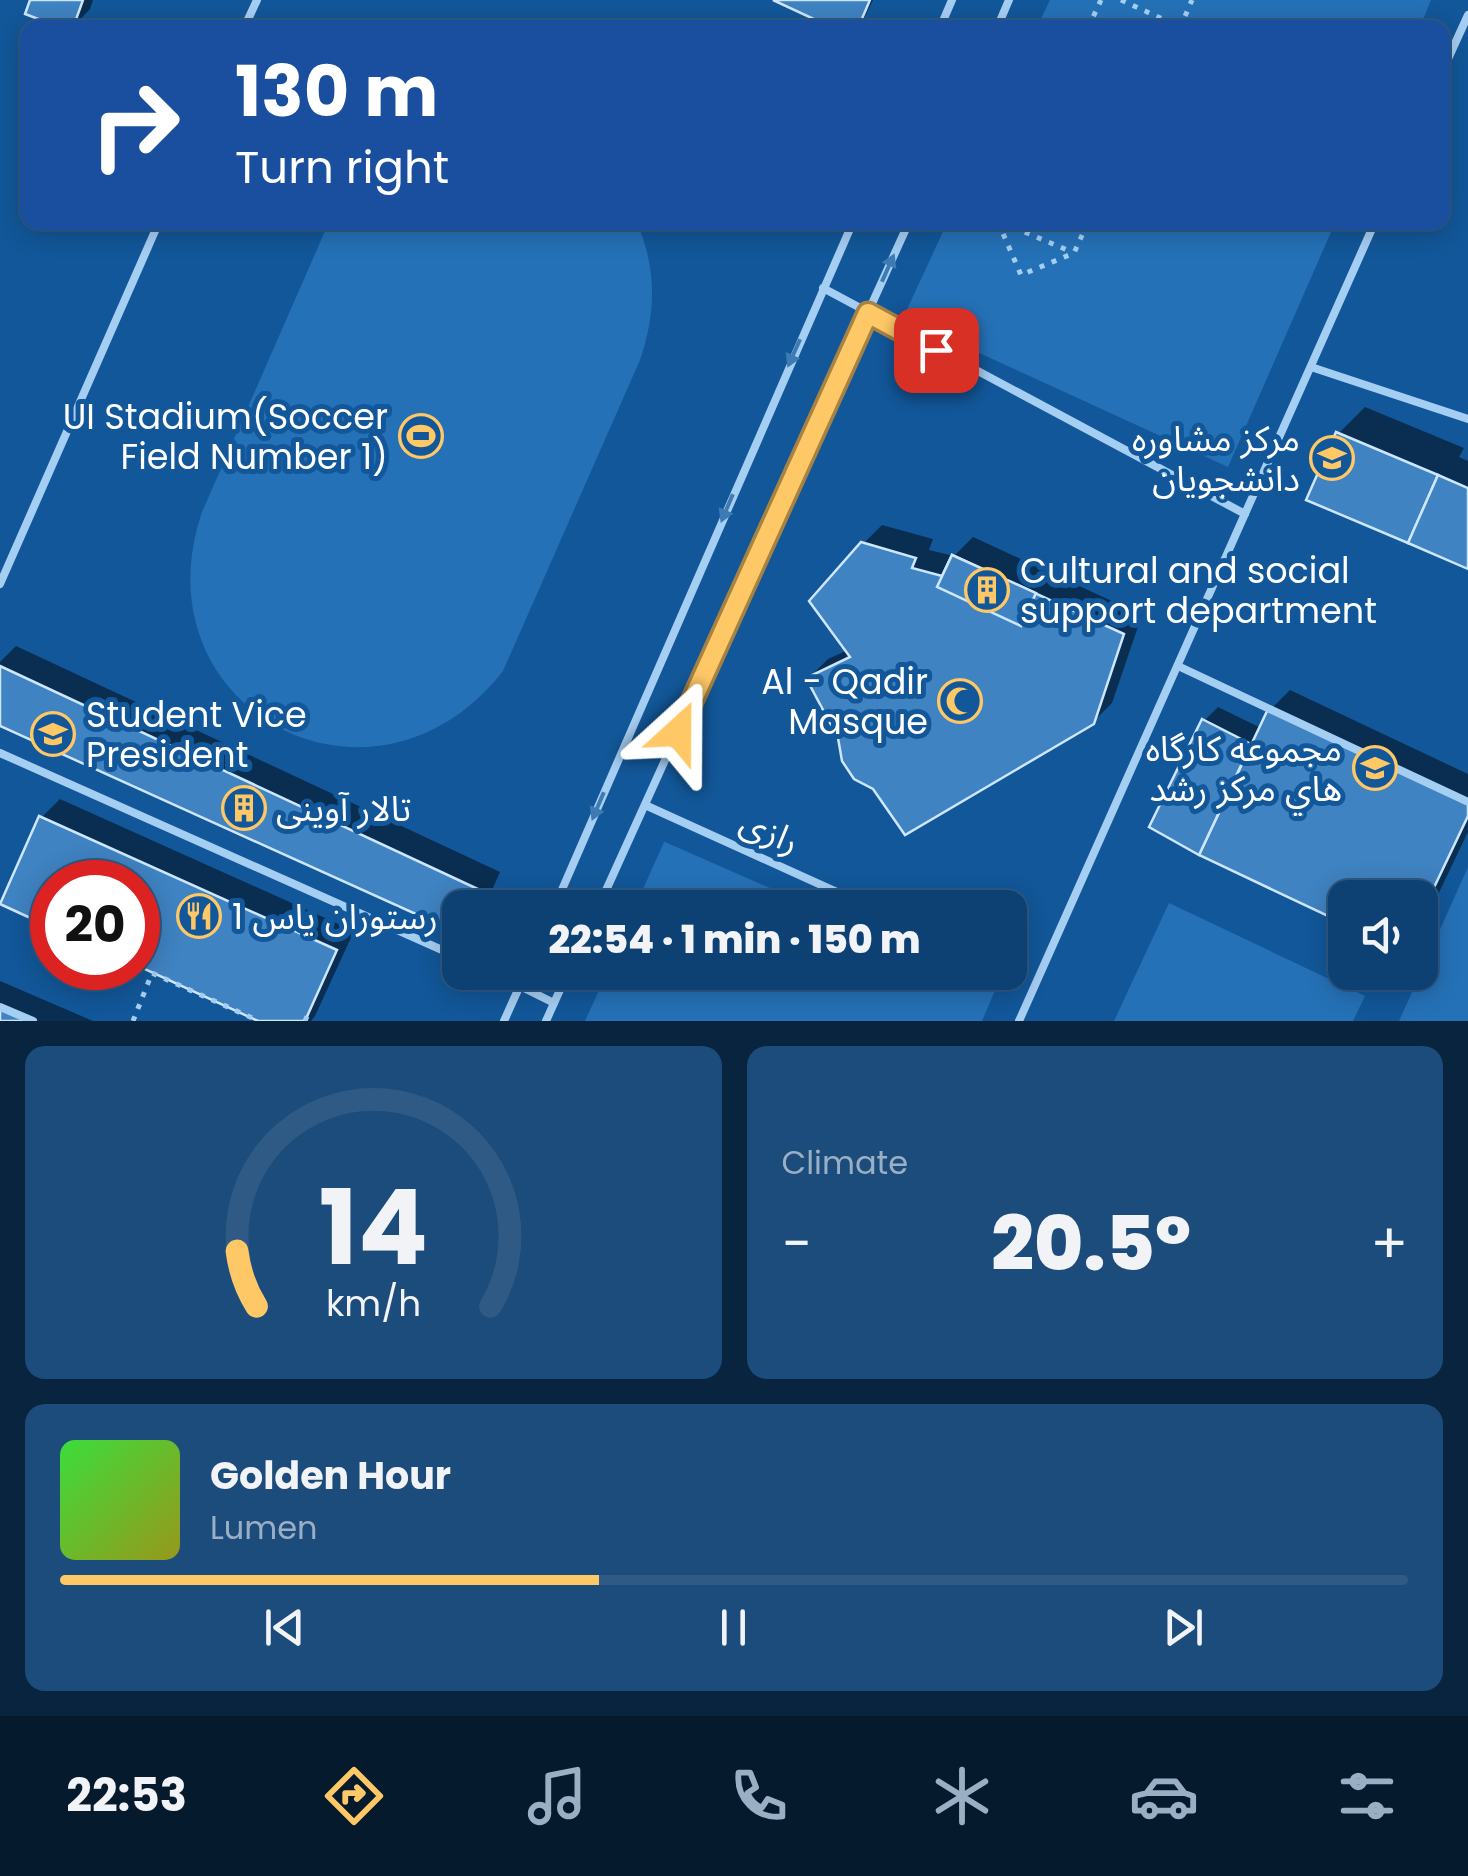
<!DOCTYPE html>
<meta charset="utf-8">
<style>
:root{--surface:#0e4173;--page:#1c4c7b;--text:#f1f3f6;--muted:#9bafc4;--line:#2e5a85;--accent:#ffc867}
body{margin:0;font-family:Poppins,"Noto Sans Arabic",sans-serif;background:var(--page);color:var(--text);height:100vh;display:flex;flex-direction:column;font-size:38px;white-space:nowrap}
*{box-sizing:border-box;margin:0}
p{font-size:32px;color:var(--muted)}
.icon{flex:none;width:55px;height:55px;fill:none;stroke:currentColor;stroke-width:2;stroke-linecap:round;stroke-linejoin:round}
.map{position:relative;height:1021px;overflow:hidden}
.details{display:flex;flex-direction:column;gap:25px;padding:25px;background:#08243f;flex:1}
.details>*{flex:none}
.top-card{position:absolute;left:20px;top:20px;width:1430px;height:210px;border-radius:20px;box-shadow:0 5px 25px #0003,0 0 0 2px var(--line);background:#1a4fa0;color:#fff;overflow:hidden}
.fabs{position:absolute;left:1328px;top:880px;display:grid;gap:20px}
.fabs a{display:grid;place-items:center;width:110px;height:110px;border-radius:20px;background:var(--surface);box-shadow:0 5px 25px #0003,0 0 0 2px var(--line);font-size:50px}
.speed{position:absolute;left:30px;top:860px;display:flex;gap:20px;font-size:50px;font-weight:700;text-align:center}
.speed>*{display:grid;place-content:center;width:130px;height:130px;border-radius:50%;background:var(--surface);box-shadow:0 5px 25px #0003,0 0 0 2px var(--line);line-height:1}
.speed .limit{border:15px solid #d22;background:#fff;color:#111}
.pin{position:absolute;display:grid;place-items:center;width:85px;height:85px;color:#fff;margin:-42px;border-radius:20px;box-shadow:0 5px 15px #0006}
.me{position:absolute;width:110px;margin:-55px;rotate:24deg;stroke-linejoin:round;filter:drop-shadow(0 0 8px #0008)}
.turn{display:flex;align-items:center;gap:35px;height:210px;padding:0 50px;font-size:45px}
.turn .icon{width:130px;height:130px;stroke-width:2.5}
.turn b{display:block;font-size:70px;line-height:85px}
.big{font-size:75px;font-weight:800;line-height:1.1}
.details .widget{flex:1;display:flex;flex-direction:column;justify-content:center;gap:15px;min-width:0;padding:0 35px;border-radius:20px;background:var(--page)}
.details .dial{align-items:center;gap:0}
.dial svg{height:260px;overflow:visible;fill:none;stroke:var(--line);stroke-width:7;stroke-linecap:round;text-anchor:middle}
.dial text{fill:var(--text);stroke:none}
.song{display:flex;align-items:center;gap:30px}
.cover{width:120px;height:120px;border-radius:15px;background:linear-gradient(135deg,hsl(120 70% 55%),hsl(60 70% 35%))}
.played{height:10px;border-radius:5px;background:linear-gradient(90deg,var(--accent) 40%,var(--line) 40%)}
.keys{display:flex;justify-content:space-around;direction:ltr}
.heat{display:flex;justify-content:space-between;align-items:center;font-size:55px;direction:ltr}
.details .tiles{flex:1;display:grid;gap:25px;grid-template-columns:1fr 1fr}
.widget:last-child{grid-column:span 2}
.trip{position:absolute;left:442px;top:890px;width:585px;height:100px;border-radius:20px;background:var(--surface);box-shadow:0 5px 25px #0003,0 0 0 2px var(--line);font-weight:800;line-height:100px;text-align:center}
.dock{display:flex;height:160px;justify-content:space-around;align-items:center;background:#061a2e;color:var(--muted)}
.dock .icon{width:70px;height:70px}
.dock .selected{color:var(--accent)}
.dock b{font-size:45px;color:var(--text)}
.map>svg:first-child{display:block}
.green{fill:#2571b7}
.shadow{fill:#0007}
.building{fill:#3f83c2;stroke:#cde6fd;stroke-width:2.5}
.lines{fill:none;stroke-linecap:round;stroke-linejoin:round}
.path{stroke:#a5cef3;stroke-width:5;stroke-dasharray:5 8;stroke-linecap:butt}
.service{stroke:#a5cef3;stroke-width:8}
.oneway{fill:#3e7bb4}
.route-casing{stroke:#a68243;stroke-width:25}
.route{stroke:#ffc867;stroke-width:18}
.labels{text-anchor:middle;dominant-baseline:central;stroke-width:10;stroke-linejoin:round;paint-order:stroke}
.poi-label{font-size:35px;fill:#fff;stroke:#125799;text-anchor:end}
.street-label{font-size:35px;fill:#fff;stroke:#125799}
</style>
<div class="map">
<svg width="1468" height="1021" viewBox="0 0 1468 1021">
<rect width="100%" height="100%" fill="#125799"/>
<g class="green">
<polygon points="1050,0 1431,0 1420,27 1037,27"/>
<path d="M329 222 637 223C657 269 656 313 640 360L503 671C374 836 135 710 202 512Z"/>
<polygon points="947,223 947,222 1335,223 1228,467 903,318"/>
<polygon points="664,842 665,842 813,907 635,907"/>
<polygon points="1468,867 1468,1021 1399,1021"/>
<polygon points="1169,903 1365,996 1353,1021 1114,1021"/>
<polygon points="961,973 996,988 982,1021 585,1021 607,973"/>
</g>
<g class="shadow">
<polygon points="33,0 93,0 90,9 72,28"/>
<polygon points="779,0 873,0 859,28 839,28"/>
<polygon points="1365,407 1464,448 1459,457 1468,461 1468,567 1338,434"/>
<polygon points="882,525 933,539 929,550 954,556 973,537 1142,615 1112,703 1093,722 840,737 809,678 828,659 848,650 863,544"/>
<polygon points="16,646 500,872 484,908 460,908 460,931 0,723 0,662"/>
<polygon points="1290,690 1468,774 1468,832 1420,932 1420,898 1345,898 1345,921 1200,853 1204,721 1218,707 1261,728 1271,709"/>
<polygon points="60,799 354,931 315,1016 311,1021 265,1021 138,963 138,882 52,882 52,925 2,902 41,818"/>
<polygon points="0,981 93,1021 0,1021"/>
</g>
<g class="building">
<polygon points="30,0 83,0 73,28 62,28 25,14"/>
<polygon points="773,0 870,0 858,28 833,28"/>
<polygon points="1336,432 1438,475 1408,543 1306,500"/>
<polygon points="1438,475 1468,488 1468,569 1408,543"/>
<polygon points="861,542 916,558 912,568 942,576 952,555 1124,634 1094,724 905,835 873,789 854,779 842,761 838,738 806,678 850,657 809,601"/>
<polygon points="952,555 1036,593 1021,626 937,587"/>
<polygon points="0,666 482,891 475,908 460,908 460,934 0,726"/>
<polygon points="1269,707 1468,802 1468,816 1420,917 1420,898 1345,898 1345,924 1199,855"/>
<polygon points="1202,719 1251,744 1199,855 1149,827"/>
<polygon points="39,816 337,950 305,1021 258,1021 138,966 138,882 52,882 52,928 0,904"/>
<polygon points="0,1007 33,1021 0,1021"/>
</g>
<g class="lines">
<g class="path">
<polyline points="1121,0 1180,27"/>
<polyline points="1088,28 1101,0"/>
<polyline points="1180,28 1192,0"/>
<polyline points="998,222 1021,275 1074,253 1088,222"/>
<polyline points="1001,222 1072,252"/>
<polyline points="133,1021 152,973 259,1021"/>
<polyline points="305,1021 310,1009"/>
</g>
<g class="service">
<polyline points="244,28 257,0"/>
<polyline points="940,28 952,0"/>
<polyline points="997,28 1009,0"/>
<polyline points="1442,72 1468,15"/>
<polyline points="823,288 1245,514"/>
<polyline points="1311,367 1468,419"/>
<polyline points="0,584 159,222"/>
<polyline points="1178,666 1468,802"/>
<polyline points="0,753 460,958"/>
<polyline points="645,805 872,908"/>
<polyline points="554,908 853,222"/>
<polyline points="598,908 909,222"/>
<polyline points="492,972 554,1003"/>
<polyline points="0,1007 33,1021"/>
<polyline points="504,1021 526,972"/>
<polyline points="546,1021 568,972"/>
<polyline points="1019,1021 1375,222"/>
</g>
</g>
<defs><path id="oneway-solid" d="M-6-.8H1V-3.2L6.5 0L1 3.2V.8H-6Z" transform="scale(2.5)"/></defs>
<g class="oneway">
<use href="#oneway-solid" transform="translate(888 268) rotate(-66)"/>
<use href="#oneway-solid" transform="translate(794 353) rotate(114)"/>
<use href="#oneway-solid" transform="translate(727 508) rotate(113)"/>
<use href="#oneway-solid" transform="translate(598 806) rotate(113)"/>
</g>
<g class="lines">
<g class="route-casing">
<polyline id="route" points="678,732 868,313 936,350"/>
</g>
<use href="#route" class="route"/>
</g>
<defs>
<g id="stadium-ring" transform="scale(2.25)"><circle r="9.5" fill="#125799" stroke="#ffc867" stroke-width="1.5"/><path d="M0-5a6.5 5 0 1 0 0 10a6.5 5 0 1 0 0-10ZM-3.5-1.8h7v3.6h-7Z" fill="#ffc867"/></g>
<g id="university-ring" transform="scale(2.25)"><circle r="9.5" fill="#125799" stroke="#ffc867" stroke-width="1.5"/><path d="M0-5L7-2L0 1L-7-2ZM-4 1L0 2.5L4 1V4Q0 6-4 4Z" fill="#ffc867"/></g>
<g id="building-ring" transform="scale(2.25)"><circle r="9.5" fill="#125799" stroke="#ffc867" stroke-width="1.5"/><path d="M-4-6H4V6H1V3H-1V6H-4ZM-2.5-4.3h1.7v1.8h-1.7ZM.8-4.3h1.7v1.8H.8ZM-2.5-1h1.7V.8h-1.7ZM.8-1h1.7V.8H.8Z" fill="#ffc867"/></g>
<g id="mosque-ring" transform="scale(2.25)"><circle r="9.5" fill="#125799" stroke="#ffc867" stroke-width="1.5"/><path d="M3.5-4.9A6 6 0 1 0 3.5 4.9A5 5 0 1 1 3.5-4.9Z" fill="#ffc867"/></g>
<g id="restaurant-ring" transform="scale(2.25)"><circle r="9.5" fill="#125799" stroke="#ffc867" stroke-width="1.5"/><path d="M-5-6h1v4h1v-4h1v4h1v-4h1v5L-1.5 .5V6h-2V.5L-5-1ZM5-6V6H3V1.5H1.5Q1.5-4 5-6Z" fill="#ffc867"/></g>
</defs>
<g fill-rule="evenodd">
<use href="#stadium-ring" x="421" y="436"/>
<use href="#university-ring" x="1332" y="458"/>
<use href="#building-ring" x="987" y="590"/>
<use href="#mosque-ring" x="960" y="701"/>
<use href="#university-ring" x="53" y="734"/>
<use href="#university-ring" x="1375" y="768"/>
<use href="#building-ring" x="244" y="808"/>
<use href="#restaurant-ring" x="199" y="916"/>
</g>
<g class="labels">
<g class="poi-label">
<text x="388" y="416">UI Stadium(Soccer<tspan x="388" dy="40">Field Number 1)</tspan></text>
<text x="1300" y="438">مرکز مشاوره<tspan x="1300" dy="40">دانشجویان</tspan></text>
<text x="1020" y="570" text-anchor="start">Cultural and social<tspan x="1020" dy="40">support department</tspan></text>
<text x="928" y="681">Al - Qadir<tspan x="928" dy="40">Masque</tspan></text>
<text x="86" y="714" text-anchor="start">Student Vice<tspan x="86" dy="40">President</tspan></text>
<text x="1342" y="748">مجموعه کارگاه<tspan x="1342" dy="40">هاي مرکز رشد</tspan></text>
<text x="276" y="808" text-anchor="start">تالار آوینی</text>
<text x="232" y="916" text-anchor="start">رستوران یاس 1</text>
</g>
<g class="street-label">
<text transform="translate(770 831) rotate(24)">رازی</text>
</g>
</g>
</svg>
<div class="fabs">
<a><svg class="icon" aria-label="sound" viewBox="0 0 24 24"><path d="M4 9h4l5-4v14l-5-4H4zM17 9q2 3 0 6"/></svg></a>
</div>
<div class="speed"><div class="limit">20</div></div>
<div class="pin" style="left:936px;top:350px;background:#d93025"><svg class="icon" aria-label="arrive" viewBox="0 0 24 24"><path d="M6 21V4h12l-3 4 3 4H6"/></svg></div>
<svg class="me" style="left:678px;top:732px" viewBox="-20 -20 40 40"><path d="M0-17L14 15 0 8-14 15z" fill="#ffc867" stroke="#fff" stroke-width="4"/></svg>
<div class="trip">22:54 · 1 min · 150 m</div>
<div class="top-card">
<div class="turn"><svg class="icon" aria-label="right" viewBox="0 0 24 24"><path d="M7 20v-9h11M14 6l5 5-5 5"/></svg><div><b>130 m</b>Turn right</div></div>
</div>
</div>
<section class="details">
<div class="tiles">
<div class="widget dial"><svg viewBox="0 0 100 80">
<path d="M14 69A42 42 0 1 1 86 69"/>
<path d="M14 69A42 42 0 0 1 8 52" stroke="#ffc867"/>
<text x="50" y="56" font-size="32" font-weight="700">14</text>
<text x="50" y="72" font-size="11">km/h</text>
</svg></div>
<div class="widget"><p>Climate</p>
<div class="heat"><a>−</a><b class="big">20.5°</b><a>+</a></div>
</div>
<div class="widget">
<div class="song"><i class="cover"></i><div><b>Golden Hour</b><p>Lumen</p></div></div>
<div class="played"></div>
<div class="keys"><svg class="icon" aria-label="previous" viewBox="0 0 24 24"><path d="M18 5L8 12l10 7zM5 5v14"/></svg><svg class="icon" aria-label="pause" viewBox="0 0 24 24"><path d="M8 5v14M16 5v14"/></svg><svg class="icon" aria-label="next" viewBox="0 0 24 24"><path d="M6 5l10 7-10 7zM19 5v14"/></svg></div>
</div>
</div>
</section>
<nav class="dock">
<b>22:53</b>
<svg class="icon selected" aria-label="directions" viewBox="0 0 24 24"><path d="M12 3l9 9-9 9-9-9zM9 14v-3h6M13 9l2 2-2 2"/></svg>
<svg class="icon" aria-label="music" viewBox="0 0 24 24"><path d="M9 18V5l10-2v13"/><circle cx="6" cy="18" r="3"/><circle cx="16" cy="16" r="3"/></svg>
<svg class="icon" aria-label="phone" viewBox="0 0 24 24"><path d="M5 4h4l2 5-3 2q2 4 5 5l2-3 5 2v4C11 20 4 13 5 4z"/></svg>
<svg class="icon" aria-label="climate" viewBox="0 0 24 24"><path d="M12 3v18M4 7l16 10M4 17L20 7"/></svg>
<svg class="icon" aria-label="car" viewBox="0 0 24 24"><path d="M5 17H2v-5l4-1 3-4h7l3 4 3 1v5h-3M9 17h6M6 11h13"/><circle cx="7" cy="17" r="2"/><circle cx="17" cy="17" r="2"/></svg>
<svg class="icon" aria-label="filters" viewBox="0 0 24 24"><path d="M4 7h16M4 17h16"/><circle cx="9" cy="7" r="2"/><circle cx="15" cy="17" r="2"/></svg>
</nav>
